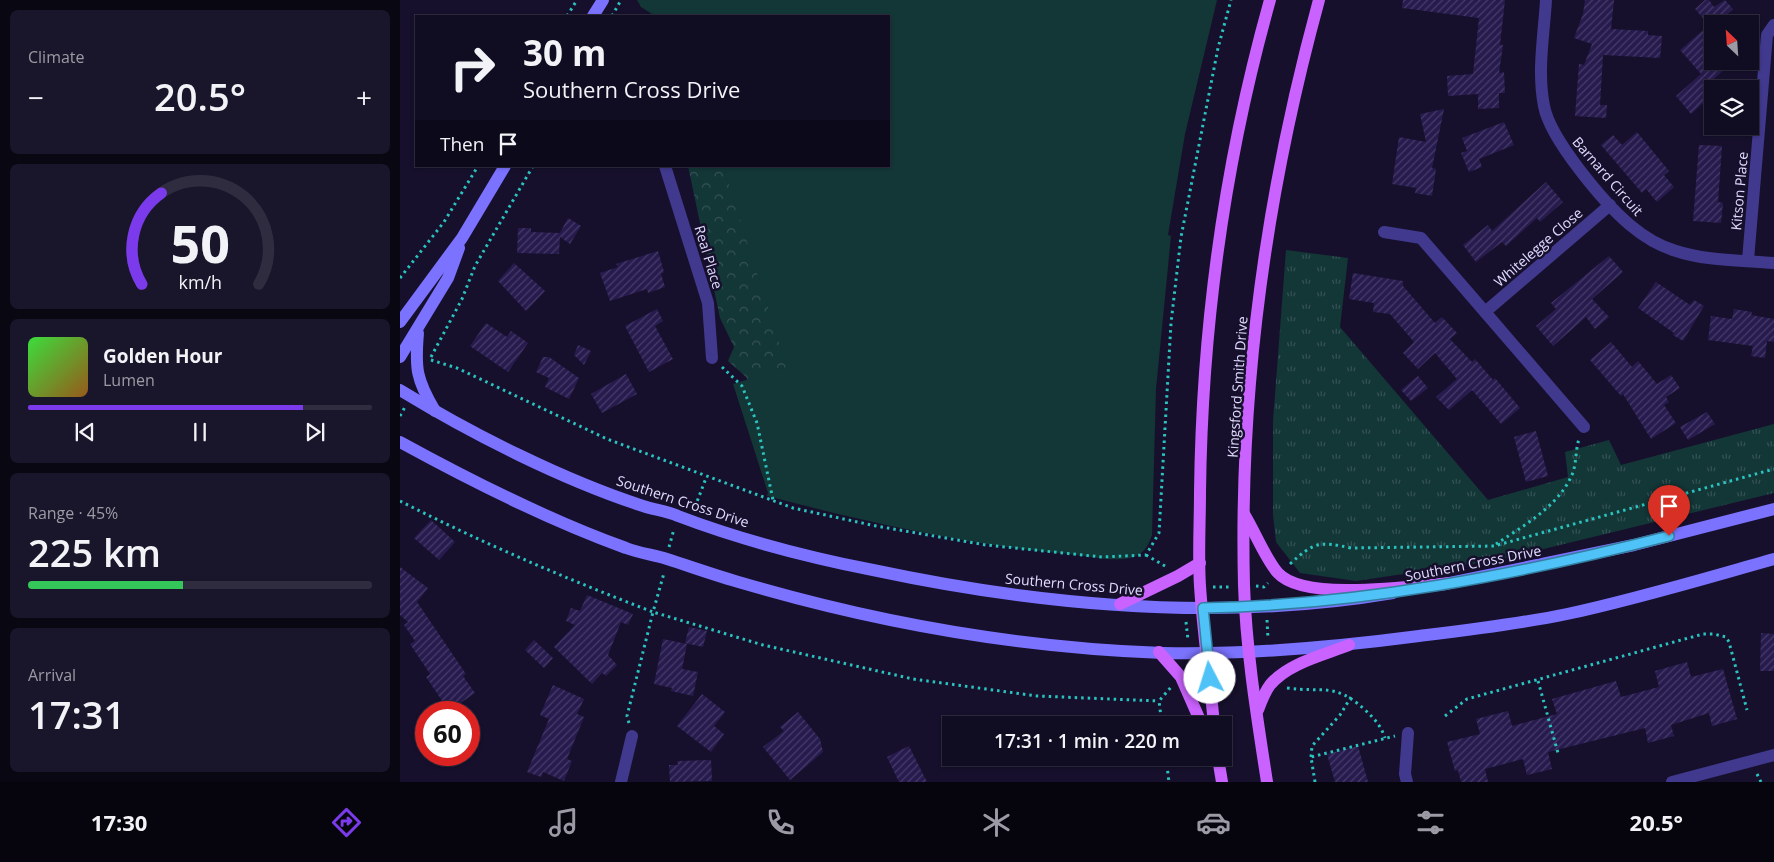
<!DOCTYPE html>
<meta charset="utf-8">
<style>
:root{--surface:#100c21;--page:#19152a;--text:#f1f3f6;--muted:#9c9ba5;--line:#302c3f;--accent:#7c3aed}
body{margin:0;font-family:"Open Sans",sans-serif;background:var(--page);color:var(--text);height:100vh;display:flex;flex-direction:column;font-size:19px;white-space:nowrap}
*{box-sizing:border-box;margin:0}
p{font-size:16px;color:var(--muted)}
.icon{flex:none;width:28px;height:28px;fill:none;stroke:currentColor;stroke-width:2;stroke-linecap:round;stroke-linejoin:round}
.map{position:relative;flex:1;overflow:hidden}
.side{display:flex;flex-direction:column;gap:10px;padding:10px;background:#090712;width:400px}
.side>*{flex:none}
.top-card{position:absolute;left:15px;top:15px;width:475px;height:152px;border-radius:0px;box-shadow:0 1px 4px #0004,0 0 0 1px var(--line);background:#100c21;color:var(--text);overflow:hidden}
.needle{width:32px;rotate:335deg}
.tools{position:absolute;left:1304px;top:15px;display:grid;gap:10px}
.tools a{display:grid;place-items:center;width:55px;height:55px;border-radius:0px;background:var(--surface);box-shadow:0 1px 4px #0004,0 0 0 1px var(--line);font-size:25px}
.speed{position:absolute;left:15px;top:701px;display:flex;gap:10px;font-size:25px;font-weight:700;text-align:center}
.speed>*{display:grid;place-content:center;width:65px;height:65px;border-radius:50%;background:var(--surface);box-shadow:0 1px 4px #0004,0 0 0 1px var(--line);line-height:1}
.speed .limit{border:8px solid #d22;background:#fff;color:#111}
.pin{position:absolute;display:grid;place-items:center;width:42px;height:42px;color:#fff;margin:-51px -21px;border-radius:50% 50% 50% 0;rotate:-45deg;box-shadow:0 0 5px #0007}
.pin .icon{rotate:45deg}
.me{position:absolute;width:55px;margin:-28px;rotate:355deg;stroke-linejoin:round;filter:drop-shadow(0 0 4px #0008)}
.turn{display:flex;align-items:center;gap:18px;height:105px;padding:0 25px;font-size:22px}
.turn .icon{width:65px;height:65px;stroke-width:2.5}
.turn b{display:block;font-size:35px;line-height:42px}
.then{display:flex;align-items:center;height:48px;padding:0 25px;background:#0003;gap:10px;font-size:19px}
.big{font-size:38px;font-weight:600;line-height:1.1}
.side .card{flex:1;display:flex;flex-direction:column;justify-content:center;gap:8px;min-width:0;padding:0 18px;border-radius:8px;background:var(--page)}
.side .dial{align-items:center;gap:0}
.dial svg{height:130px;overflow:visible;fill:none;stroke:var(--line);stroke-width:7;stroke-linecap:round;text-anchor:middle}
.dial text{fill:var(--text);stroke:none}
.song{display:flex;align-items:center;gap:15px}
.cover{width:60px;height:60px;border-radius:8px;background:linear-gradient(135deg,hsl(120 70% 55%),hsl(30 70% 35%))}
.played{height:5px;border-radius:2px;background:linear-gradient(90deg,var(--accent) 80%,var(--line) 80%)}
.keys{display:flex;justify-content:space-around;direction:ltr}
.heat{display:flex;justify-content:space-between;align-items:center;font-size:28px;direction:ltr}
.charge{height:8px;border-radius:4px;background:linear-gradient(90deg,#34c759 45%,var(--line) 0)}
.trip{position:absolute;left:542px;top:716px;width:290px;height:50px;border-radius:0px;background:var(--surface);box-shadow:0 1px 4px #0004,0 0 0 1px var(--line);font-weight:600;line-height:50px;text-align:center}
.dock{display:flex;height:80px;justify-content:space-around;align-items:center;background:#06050d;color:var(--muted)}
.dock .icon{width:35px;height:35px}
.dock .active{color:var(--accent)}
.dock b{font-size:22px;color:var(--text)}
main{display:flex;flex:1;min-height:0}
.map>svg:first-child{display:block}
.grass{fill:url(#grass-tufts)}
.forest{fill:url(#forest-crowns)}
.park{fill:#133637}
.building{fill:url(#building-hatch)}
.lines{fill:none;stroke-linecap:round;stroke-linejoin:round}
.path{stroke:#2bc3bf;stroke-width:3;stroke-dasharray:2.5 4;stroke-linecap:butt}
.street{stroke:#40398d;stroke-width:12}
.secondary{stroke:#7b72ff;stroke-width:12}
.primary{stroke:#ca62ff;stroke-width:12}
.route-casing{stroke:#337fa1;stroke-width:12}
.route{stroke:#4fc3f7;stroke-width:9}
.labels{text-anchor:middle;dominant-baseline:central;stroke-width:5;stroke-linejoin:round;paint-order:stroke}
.street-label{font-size:14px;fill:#e1dbff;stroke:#16102c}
</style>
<main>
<section class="side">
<div class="card"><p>Climate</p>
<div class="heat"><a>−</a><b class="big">20.5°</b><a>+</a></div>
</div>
<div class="card dial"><svg viewBox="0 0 100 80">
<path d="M14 69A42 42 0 1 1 86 69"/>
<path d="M14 69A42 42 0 0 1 26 13" stroke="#7c3aed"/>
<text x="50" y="56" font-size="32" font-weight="700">50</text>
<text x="50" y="72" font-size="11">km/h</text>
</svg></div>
<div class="card">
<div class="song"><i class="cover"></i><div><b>Golden Hour</b><p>Lumen</p></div></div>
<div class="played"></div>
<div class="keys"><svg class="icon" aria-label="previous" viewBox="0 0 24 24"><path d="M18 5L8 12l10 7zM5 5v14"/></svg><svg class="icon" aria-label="pause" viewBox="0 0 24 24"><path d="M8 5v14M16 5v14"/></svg><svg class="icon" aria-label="next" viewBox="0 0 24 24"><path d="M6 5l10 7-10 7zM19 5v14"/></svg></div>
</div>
<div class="card"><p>Range · 45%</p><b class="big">225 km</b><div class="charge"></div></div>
<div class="card"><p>Arrival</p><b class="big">17:31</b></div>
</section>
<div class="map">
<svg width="1374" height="782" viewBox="0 0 1374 782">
<defs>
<pattern id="grass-tufts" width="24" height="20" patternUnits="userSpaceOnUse" patternTransform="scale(1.25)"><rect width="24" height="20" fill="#133637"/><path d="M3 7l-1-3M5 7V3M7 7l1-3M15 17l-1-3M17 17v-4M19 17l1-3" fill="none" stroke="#355255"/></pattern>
<pattern id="forest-crowns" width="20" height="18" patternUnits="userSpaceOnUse" patternTransform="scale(1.25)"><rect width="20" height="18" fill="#133637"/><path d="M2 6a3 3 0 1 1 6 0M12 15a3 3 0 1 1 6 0" fill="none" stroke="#355255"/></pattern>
<pattern id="building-hatch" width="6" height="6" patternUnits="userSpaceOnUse" patternTransform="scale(1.25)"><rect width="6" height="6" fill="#271b4e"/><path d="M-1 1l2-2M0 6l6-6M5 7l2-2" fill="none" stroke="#463c69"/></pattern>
</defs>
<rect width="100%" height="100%" fill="#16102c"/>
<polygon class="grass" points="886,250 948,258 940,327 1088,500 1168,477 1165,452 1209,440 1221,465 1374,424 1374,493 1098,560 956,581 900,573 876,542 873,515 873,421"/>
<polygon class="forest" points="288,166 326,166 402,394 364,405 346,377 328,361 334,347 320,318"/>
<path class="park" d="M237 0H817L785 134 768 235 771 236 756 389 752 535C748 547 743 555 730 558 712 562 687 556 669 554 566 545 466 522 367 496L368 493 333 384 387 367 323 166H489V16H255L241 7Z"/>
<g class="building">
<polygon points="1003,0 1105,0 1100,45 1103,45 1099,73 1104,72 1105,93 1099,93 1099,108 1078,109 1078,94 1048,96 1047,76 1073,74 1079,18 1002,8"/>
<polygon points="1185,0 1214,0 1211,29 1248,31 1248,35 1262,36 1260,58 1203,55 1200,105 1207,105 1206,118 1175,116 1179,64 1184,65 1192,44 1174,38 1183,14"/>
<polygon points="1305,0 1309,0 1314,7 1325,0 1333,9 1316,24 1312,24 1312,61 1334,61 1309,83 1280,50 1309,25 1295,9"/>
<polygon points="1301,74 1314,89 1312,95 1291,114 1276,96"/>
<polygon points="1044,109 1032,168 1036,169 1032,196 1015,193 1016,188 992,184 999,137 1026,142 1020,114"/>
<polygon points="1104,122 1114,145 1079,159 1082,167 1069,172 1061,153 1067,151 1062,138"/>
<polygon points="1237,132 1269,171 1264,175 1274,187 1257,202 1246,189 1242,193 1201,145 1213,135 1222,145"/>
<polygon points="1299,145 1322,146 1318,202 1323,203 1321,223 1293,221"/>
<polygon points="1146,182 1163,202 1140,222 1137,218 1106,246 1102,242 1076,262 1063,245 1088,225 1092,231"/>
<polygon points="168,218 181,226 170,244 160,237 159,254 117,253 118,228 131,228 131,232 160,233"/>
<polygon points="258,251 264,272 261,274 265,287 248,293 247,289 210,301 200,273 218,267 216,264"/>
<polygon points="1209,256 1223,272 1192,299 1209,317 1195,329 1186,317 1153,346 1136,326 1156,309 1151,303"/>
<polygon points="114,263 145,291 126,311 98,281"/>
<polygon points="953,273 1003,281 1003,286 1035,323 1042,317 1057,333 1050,339 1072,362 1075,359 1093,380 1095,378 1120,408 1101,424 1072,390 1049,410 1036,397 1057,379 1035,353 1018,369 1003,353 1014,342 990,314 973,312 974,303 949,299"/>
<polygon points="1256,282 1290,305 1294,300 1304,306 1283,341 1273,335 1276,329 1274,333 1238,308"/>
<polygon points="257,309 263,321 255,326 273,359 249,372 225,326"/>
<polygon points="1334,309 1352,312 1351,315 1374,319 1374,342 1367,341 1365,358 1351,356 1353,346 1308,340 1311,316 1332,319"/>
<polygon points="86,323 107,337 111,331 128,343 108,372 70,346"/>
<polygon points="1211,342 1232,367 1238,361 1257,384 1271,375 1280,388 1266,397 1269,402 1264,405 1276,423 1251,439 1223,394 1221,396 1190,360"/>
<polygon points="178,345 191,351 184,365 174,355"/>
<polygon points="143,357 149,357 179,378 169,399 145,387 149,378 136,372"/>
<polygon points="226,374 237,394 202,413 191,394"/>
<polygon points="1018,376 1028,388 1011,401 1001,390"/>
<polygon points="1307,412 1315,424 1288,440 1280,427"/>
<polygon points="1136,431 1148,476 1126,482 1114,437"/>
<polygon points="31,520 55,542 39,560 14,538"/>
<polygon points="0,567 28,588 17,602 66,674 63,676 75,693 49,711 26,677 30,674 10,644 15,641 4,625 8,622 0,615"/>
<polygon points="187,595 233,614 228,625 221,622 208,655 217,665 206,676 202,673 192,684 154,647 175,625 166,621 171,608 180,611"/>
<polygon points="289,627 307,631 303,647 285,643"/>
<polygon points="1361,633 1374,634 1374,671 1360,671"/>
<polygon points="263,639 287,644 282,669 298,672 293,696 271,691 272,688 254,684"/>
<polygon points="134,640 153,658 144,668 125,650"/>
<polygon points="1287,662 1291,677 1323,669 1337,719 1312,726 1309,713 1271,725 1274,736 1248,743 1245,728 1148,752 1152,769 1127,775 1123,759 1085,769 1088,782 1061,782 1058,770 1055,771 1047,742 1080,734 1076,719 1108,711 1112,726 1157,714 1152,699 1216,681 1221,697 1259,687 1255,671"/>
<polygon points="153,685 184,699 177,714 184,717 167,759 172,761 164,781 143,772 141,777 127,772 149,719 140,715"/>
<polygon points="302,694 325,712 314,726 324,734 311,752 277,726"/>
<polygon points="398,712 420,739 423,752 390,780 363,747 384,731 380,727"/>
<polygon points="509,746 527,782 499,782 487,757"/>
<polygon points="958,746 968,782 935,782 927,754"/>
<polygon points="311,760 312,781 270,782 269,765 278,765 277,761"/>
</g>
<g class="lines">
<g class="path">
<polyline points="167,16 177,0"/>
<polyline points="212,16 221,0"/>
<polyline points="0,278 44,222 78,166"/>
<polyline points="31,357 62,299 75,266 133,166"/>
<polyline points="31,360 57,368 207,439 393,508 476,526 586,545 702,557 746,555 759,533 771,323 781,237 818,48 831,0"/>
<polyline points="322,367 342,386 357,423 373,500"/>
<polyline points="0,416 5,407"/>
<path d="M0 501C82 543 167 579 253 612L264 573"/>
<polyline points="295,507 306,478"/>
<path d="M1096 544C1122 527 1157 507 1171 477 1177 465 1175 451 1179 439"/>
<polyline points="269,547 274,529"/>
<polyline points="746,555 765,566"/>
<path d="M890 564C914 542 919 541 951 548L1094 546 1374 469"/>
<polyline points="856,586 864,587 868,583"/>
<polyline points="813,587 832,587"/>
<polyline points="867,620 868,639"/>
<polyline points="786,622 788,640"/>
<polyline points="1138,681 1158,753"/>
<path d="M887 688C922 693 934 682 964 709 974 718 981 726 985 738"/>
<polyline points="1045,716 1067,699 1303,634 1314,634 1326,637 1329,642 1347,710"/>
<polyline points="229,723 227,716 253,612 363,645 513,679 637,696 759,701"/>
<polyline points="762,725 759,701 772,686"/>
<polyline points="911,757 912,746 940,715 951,697"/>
<polyline points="766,758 769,782"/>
<polyline points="1357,774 1361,782"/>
<polyline points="915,782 911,757 995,736"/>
</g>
<g class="street">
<path d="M1146 0C1144 35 1137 71 1144 106 1150 139 1204 203 1230 225 1243 236 1259 246 1276 251 1306 261 1342 260 1374 263"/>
<polyline points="265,166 308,303 312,358"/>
<polyline points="984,232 1021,238 1085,312 1210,205"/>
<polyline points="1348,260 1367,35 1374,25"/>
<polyline points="1085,312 1184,427"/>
<polyline points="221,782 232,736"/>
<polyline points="1007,782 1005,774 1008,733"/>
<polyline points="1272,782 1374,755"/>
</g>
<g class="secondary">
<polyline points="193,16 203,0"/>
<polyline points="0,322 62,238 105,166"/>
<path d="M18 333C15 368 16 379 35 411"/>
<polyline points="0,357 48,278 59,248"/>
<path d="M0 390C72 434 163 480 243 506 255 510 267 511 278 516 341 540 407 557 473 570 642 606 822 622 993 593"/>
<path d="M0 442C73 482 148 520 226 548 239 553 254 555 267 559 292 567 317 576 342 583 478 623 621 648 763 653 849 655 935 647 1019 636 1068 630 1119 624 1167 614 1237 599 1306 578 1374 559"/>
<polyline points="1040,585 1234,545 1374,509"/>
</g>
<g class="primary">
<path d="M844 514C854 530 866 560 878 573 904 602 1013 586 1050 583"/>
<polyline points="720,604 778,576 800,563"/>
<polyline points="759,652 781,677 802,725"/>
<path d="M858 710C861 702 864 693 870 685 888 663 924 655 949 645"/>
<path d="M814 725C810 679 803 632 800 586 798 555 800 523 800 492 802 325 825 160 870 0"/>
<polyline points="818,758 822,782"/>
<path d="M867 782C857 717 846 650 844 585 839 387 867 190 919 0"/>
</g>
</g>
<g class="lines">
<g class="route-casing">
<path id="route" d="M810 678 803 608C960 605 1116 575 1269 536"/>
</g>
<use href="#route" class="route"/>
</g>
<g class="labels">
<g class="street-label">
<text transform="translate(1208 176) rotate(49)">Barnard Circuit</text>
<text transform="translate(1339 191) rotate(-85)">Kitson Place</text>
<text transform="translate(1138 247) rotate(-41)">Whitelegge Close</text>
<text transform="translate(309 257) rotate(73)">Real Place</text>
<text transform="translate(837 387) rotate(-86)">Kingsford Smith Drive</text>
<text transform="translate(283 501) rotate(18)">Southern Cross Drive</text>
<text transform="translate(1073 563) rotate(-11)">Southern Cross Drive</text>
<text transform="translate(674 584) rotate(5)">Southern Cross Drive</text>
</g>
</g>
</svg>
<div class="tools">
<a><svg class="needle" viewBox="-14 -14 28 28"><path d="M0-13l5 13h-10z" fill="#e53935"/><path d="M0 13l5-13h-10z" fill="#9c9ba5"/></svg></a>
<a><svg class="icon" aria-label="layers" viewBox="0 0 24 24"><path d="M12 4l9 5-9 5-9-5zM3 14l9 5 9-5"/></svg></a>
</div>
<div class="speed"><div class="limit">60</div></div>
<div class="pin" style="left:1269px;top:536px;background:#d93025"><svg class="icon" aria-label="arrive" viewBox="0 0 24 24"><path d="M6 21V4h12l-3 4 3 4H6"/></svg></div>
<svg class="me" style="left:810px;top:678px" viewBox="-20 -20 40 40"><circle r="19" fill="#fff"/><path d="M0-13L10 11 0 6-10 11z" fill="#4fc3f7"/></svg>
<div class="trip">17:31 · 1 min · 220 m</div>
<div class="top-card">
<div class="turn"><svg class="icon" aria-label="right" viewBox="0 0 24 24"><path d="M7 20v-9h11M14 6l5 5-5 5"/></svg><div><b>30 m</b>Southern Cross Drive</div></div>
<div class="then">Then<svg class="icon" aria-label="arrive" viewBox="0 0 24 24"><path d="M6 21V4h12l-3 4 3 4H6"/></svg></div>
</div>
</div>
</main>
<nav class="dock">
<b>17:30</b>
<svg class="icon active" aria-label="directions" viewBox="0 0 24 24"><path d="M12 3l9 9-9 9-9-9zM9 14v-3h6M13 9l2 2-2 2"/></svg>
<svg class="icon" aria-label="music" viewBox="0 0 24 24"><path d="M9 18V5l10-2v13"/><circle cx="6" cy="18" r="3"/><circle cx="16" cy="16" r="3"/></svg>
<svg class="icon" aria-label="phone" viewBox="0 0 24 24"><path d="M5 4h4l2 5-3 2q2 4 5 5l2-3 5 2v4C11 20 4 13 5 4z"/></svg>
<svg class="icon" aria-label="climate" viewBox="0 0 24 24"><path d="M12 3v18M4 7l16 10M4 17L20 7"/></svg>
<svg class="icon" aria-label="car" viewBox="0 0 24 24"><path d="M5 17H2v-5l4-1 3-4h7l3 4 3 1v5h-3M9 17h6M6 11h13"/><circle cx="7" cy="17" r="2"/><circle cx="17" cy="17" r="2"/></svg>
<svg class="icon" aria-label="filters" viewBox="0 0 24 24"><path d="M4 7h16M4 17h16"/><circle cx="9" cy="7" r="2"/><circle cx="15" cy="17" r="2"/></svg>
<b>20.5°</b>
</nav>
